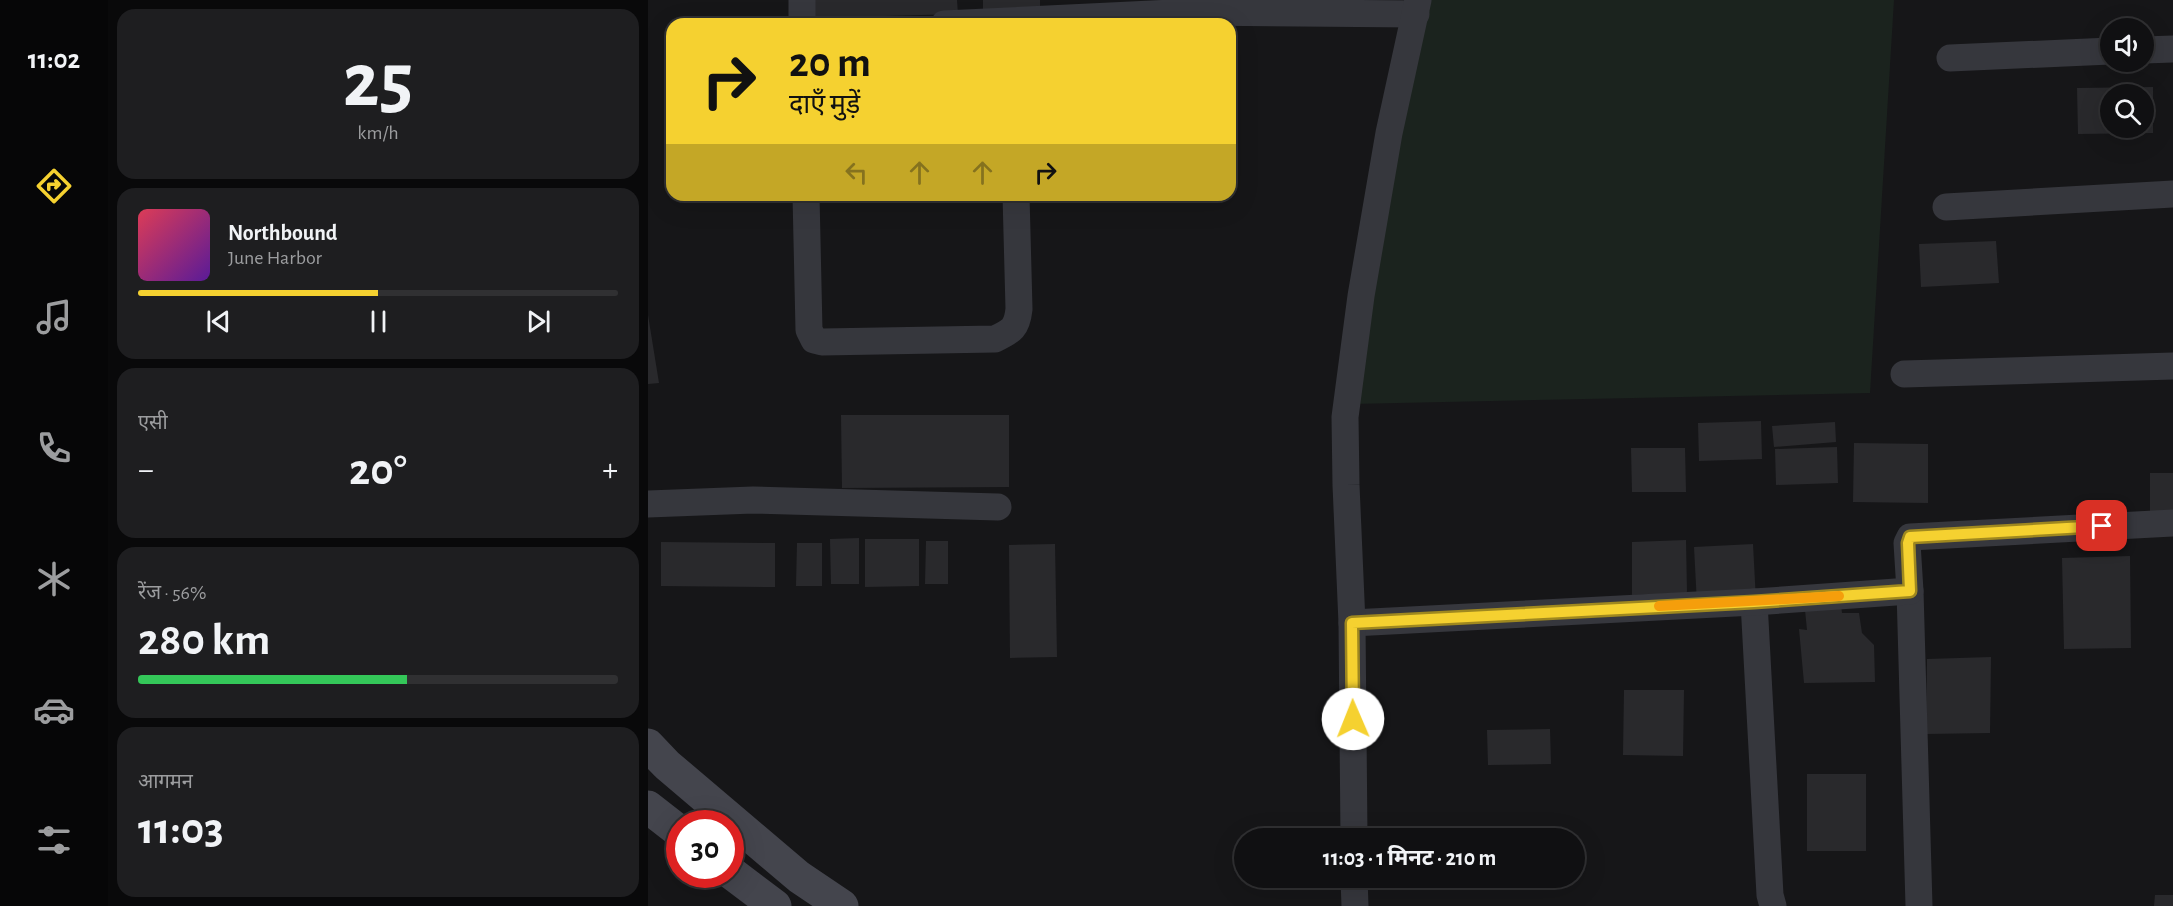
<!DOCTYPE html>
<html lang="hi">
<meta charset="utf-8">
<style>
:root{--surface:#101012;--page:#1e1e20;--text:#f1f3f6;--muted:#9c9d9f;--line:#303032;--accent:#f5d130}
body{margin:0;font-family:"Alegreya Sans","Noto Sans Devanagari",sans-serif;background:var(--page);color:var(--text);height:100vh;display:flex;flex-direction:column;font-size:22px;white-space:nowrap}
*{box-sizing:border-box;margin:0}
p{font-size:20px;color:var(--muted)}
.icon{flex:none;width:33px;height:33px;fill:none;stroke:currentColor;stroke-width:2;stroke-linecap:round;stroke-linejoin:round}
.map{position:relative;flex:1;overflow:hidden}
.panel{display:flex;flex-direction:column;gap:9px;padding:9px;background:#09090a;width:540px}
.panel>*{flex:none}
.hud{position:absolute;left:18px;top:18px;width:570px;height:183px;border-radius:18px;box-shadow:0 6px 24px #0002,0 0 0 2px var(--line);background:#f5d130;color:#111;overflow:hidden}
.buttons{position:absolute;left:1452px;top:18px;display:grid;gap:12px}
.buttons a{display:grid;place-items:center;width:54px;height:54px;border-radius:50%;background:var(--surface);box-shadow:0 6px 24px #0002,0 0 0 2px var(--line);font-size:30px}
.speed{position:absolute;left:18px;top:810px;display:flex;gap:12px;font-size:30px;font-weight:700;text-align:center}
.speed>*{display:grid;place-content:center;width:78px;height:78px;border-radius:50%;background:var(--surface);box-shadow:0 6px 24px #0002,0 0 0 2px var(--line);line-height:1}
.speed .limit{border:9px solid #d22;background:#fff;color:#111}
.pin{position:absolute;display:grid;place-items:center;width:51px;height:51px;color:#fff;margin:-26px;border-radius:12px;box-shadow:0 3px 9px #0006}
.me{position:absolute;width:66px;margin:-33px;rotate:359deg;stroke-linejoin:round;filter:drop-shadow(0 0 4px #0008)}
.turn{display:flex;align-items:center;gap:21px;height:126px;padding:0 24px;font-size:27px}
.turn .icon{width:78px;height:78px;stroke-width:2.5}
.turn b{display:block;font-size:42px;line-height:51px}
.lanes{display:flex;align-items:center;height:57px;padding:0 24px;background:#0003;justify-content:center;gap:30px;direction:ltr}
.lanes .off{opacity:.35}
.big{font-size:45px;font-weight:700;line-height:1.1}
.panel .card{flex:1;display:flex;flex-direction:column;justify-content:center;gap:9px;min-width:0;padding:0 21px;border-radius:18px;background:var(--page)}
.panel .dial{align-items:center;gap:0}
.dial b{font-size:78px;line-height:1}
.song{display:flex;align-items:center;gap:18px}
.cover{width:72px;height:72px;border-radius:9px;background:linear-gradient(135deg,hsl(350 70% 55%),hsl(270 70% 35%))}
.played{height:6px;border-radius:3px;background:linear-gradient(90deg,var(--accent) 50%,var(--line) 50%)}
.keys{display:flex;justify-content:space-around;direction:ltr}
.heat{display:flex;justify-content:space-between;align-items:center;font-size:33px;direction:ltr}
.charge{height:9px;border-radius:4px;background:linear-gradient(90deg,#34c759 56%,var(--line) 0)}
.trip{position:absolute;left:586px;top:828px;width:351px;height:60px;border-radius:30px;background:var(--surface);box-shadow:0 6px 24px #0002,0 0 0 2px var(--line);font-weight:700;line-height:60px;text-align:center}
main{display:flex;flex:1;min-height:0}
.menu{display:flex;flex-direction:column;width:108px;justify-content:space-around;align-items:center;background:#060607;color:var(--muted)}
.menu .icon{width:42px;height:42px}
.menu .on{color:var(--accent)}
.menu b{font-size:27px;color:var(--text)}
.map>svg:first-child{display:block}
.green{fill:#1b231e}
.building{fill:#29292c;fill-rule:evenodd}
.lines{fill:none;stroke-linecap:round;stroke-linejoin:round}
.minor{stroke:#36373d;stroke-width:27}
.secondary{stroke:#44454d;stroke-width:33}
.route-casing{stroke:#9f881f;stroke-width:15}
.route{stroke:#f5d130;stroke-width:10}
.slow{stroke:#f59e0b;stroke-width:10}
</style>
<main>
<nav class="menu">
<b>11:02</b>
<svg class="icon on" aria-label="directions" viewBox="0 0 24 24"><path d="M12 3l9 9-9 9-9-9zM9 14v-3h6M13 9l2 2-2 2"/></svg>
<svg class="icon" aria-label="music" viewBox="0 0 24 24"><path d="M9 18V5l10-2v13"/><circle cx="6" cy="18" r="3"/><circle cx="16" cy="16" r="3"/></svg>
<svg class="icon" aria-label="phone" viewBox="0 0 24 24"><path d="M5 4h4l2 5-3 2q2 4 5 5l2-3 5 2v4C11 20 4 13 5 4z"/></svg>
<svg class="icon" aria-label="climate" viewBox="0 0 24 24"><path d="M12 3v18M4 7l16 10M4 17L20 7"/></svg>
<svg class="icon" aria-label="car" viewBox="0 0 24 24"><path d="M5 17H2v-5l4-1 3-4h7l3 4 3 1v5h-3M9 17h6M6 11h13"/><circle cx="7" cy="17" r="2"/><circle cx="17" cy="17" r="2"/></svg>
<svg class="icon" aria-label="filters" viewBox="0 0 24 24"><path d="M4 7h16M4 17h16"/><circle cx="9" cy="7" r="2"/><circle cx="15" cy="17" r="2"/></svg>
</nav>
<section class="panel">
<div class="card dial"><b>25</b><p>km/h</p></div>
<div class="card">
<div class="song"><i class="cover"></i><div><b>Northbound</b><p>June Harbor</p></div></div>
<div class="played"></div>
<div class="keys"><svg class="icon" aria-label="previous" viewBox="0 0 24 24"><path d="M18 5L8 12l10 7zM5 5v14"/></svg><svg class="icon" aria-label="pause" viewBox="0 0 24 24"><path d="M8 5v14M16 5v14"/></svg><svg class="icon" aria-label="next" viewBox="0 0 24 24"><path d="M6 5l10 7-10 7zM19 5v14"/></svg></div>
</div>
<div class="card"><p>एसी</p>
<div class="heat"><a>−</a><b class="big">20°</b><a>+</a></div>
</div>
<div class="card"><p>रेंज · 56%</p><b class="big">280 km</b><div class="charge"></div></div>
<div class="card"><p>आगमन</p><b class="big">11:03</b></div>
</section>
<div class="map">
<svg width="1525" height="906" viewBox="0 0 1525 906">
<rect width="100%" height="100%" fill="#161618"/>
<polygon class="green" points="775,0 1246,0 1222,393 704,404"/>
<g class="building">
<polygon points="165,0 309,0 310,14 166,18"/>
<polygon points="335,0 392,0 392,9 335,12"/>
<path d="M1505 87V133L1430 134 1429 88ZM1462 94H1496V128H1462Z"/>
<polygon points="1348,241 1351,283 1273,287 1271,244"/>
<polygon points="0,315 11,383 0,384"/>
<polygon points="193,415 361,415 361,487 194,488"/>
<polygon points="1113,421 1114,459 1051,461 1050,423"/>
<polygon points="1187,422 1188,442 1126,447 1124,426"/>
<polygon points="1206,443 1280,444 1280,503 1205,502"/>
<polygon points="1189,447 1190,483 1128,485 1127,449"/>
<polygon points="983,448 1037,448 1038,492 984,492"/>
<rect x="1502" y="473" width="23" height="43"/>
<polygon points="211,538 211,584 183,584 182,539"/>
<polygon points="217,539 271,539 271,586 217,587"/>
<polygon points="1038,540 1039,593 984,595 984,542"/>
<polygon points="278,541 300,541 300,584 277,584"/>
<polygon points="13,542 127,543 127,587 13,586"/>
<polygon points="149,543 174,543 174,586 148,586"/>
<polygon points="407,544 409,657 362,658 361,545"/>
<polygon points="1105,544 1108,601 1049,604 1046,547"/>
<polygon points="1482,556 1483,648 1416,649 1414,558"/>
<polygon points="1193,605 1194,613 1211,613 1214,633 1226,645 1227,682 1156,683 1151,629 1159,630 1157,610"/>
<polygon points="1343,657 1342,733 1278,734 1279,659"/>
<polygon points="976,690 1036,690 1035,756 975,755"/>
<polygon points="902,729 903,764 840,765 839,730"/>
<rect x="1159" y="774" width="59" height="77"/>
<polygon points="1507,895 1525,895 1525,906 1506,906"/>
</g>
<g class="lines">
<g class="minor">
<polyline points="154,24 154,0"/>
<polyline points="296,24 545,12 768,14"/>
<polyline points="1496,50 1525,49"/>
<polyline points="1302,58 1462,51"/>
<path d="M158 195 161 330 166 340 174 342 347 339C364 331 369 328 371 309L368 195"/>
<polyline points="1298,207 1525,194"/>
<polyline points="1256,374 1525,366"/>
<polyline points="0,504 105,500 350,507"/>
<polyline points="1262,591 1271,906"/>
<polyline points="1106,602 1122,895 1125,906"/>
<polyline points="704,623 1106,602 1262,591 1259,543 1262,537 1525,523"/>
<polyline points="706,838 704,623 698,485 697,417 713,296 741,133 770,0"/>
<polyline points="706,878 707,906"/>
</g>
<g class="secondary">
<polyline points="0,745 19,765 151,877 194,906"/>
<polyline points="0,807 32,832"/>
<polyline points="82,872 127,906"/>
</g>
</g>
<g class="lines">
<g class="route-casing">
<polyline id="route" points="705,719 704,623 1106,602 1262,591 1260,543 1262,537 1454,526"/>
</g>
<use href="#route" class="route"/>
<polyline class="slow" points="1011,606 1191,596"/>
</g>
</svg>
<div class="buttons">
<a><svg class="icon" aria-label="sound" viewBox="0 0 24 24"><path d="M4 9h4l5-4v14l-5-4H4zM17 9q2 3 0 6"/></svg></a>
<a><svg class="icon" aria-label="search" viewBox="0 0 24 24"><circle cx="10" cy="10" r="6"/><path d="M15 15l6 6"/></svg></a>
</div>
<div class="speed"><div class="limit">30</div></div>
<div class="pin" style="left:1454px;top:526px;background:#d93025"><svg class="icon" aria-label="arrive" viewBox="0 0 24 24"><path d="M6 21V4h12l-3 4 3 4H6"/></svg></div>
<svg class="me" style="left:705px;top:719px" viewBox="-20 -20 40 40"><circle r="19" fill="#fff"/><path d="M0-13L10 11 0 6-10 11z" fill="#f5d130"/></svg>
<div class="trip">11:03 · 1 मिनट · 210 m</div>
<div class="hud">
<div class="turn"><svg class="icon" aria-label="right" viewBox="0 0 24 24"><path d="M7 20v-9h11M14 6l5 5-5 5"/></svg><div><b>20 m</b>दाएँ मुड़ें</div></div>
<div class="lanes"><svg class="icon off" aria-label="left" viewBox="0 0 24 24"><path d="M17 20v-9H6M10 6l-5 5 5 5"/></svg><svg class="icon off" aria-label="ahead" viewBox="0 0 24 24"><path d="M12 20V5M6 11l6-6 6 6"/></svg><svg class="icon off" aria-label="ahead" viewBox="0 0 24 24"><path d="M12 20V5M6 11l6-6 6 6"/></svg><svg class="icon" aria-label="right" viewBox="0 0 24 24"><path d="M7 20v-9h11M14 6l5 5-5 5"/></svg></div>
</div>
</div>
</main>
